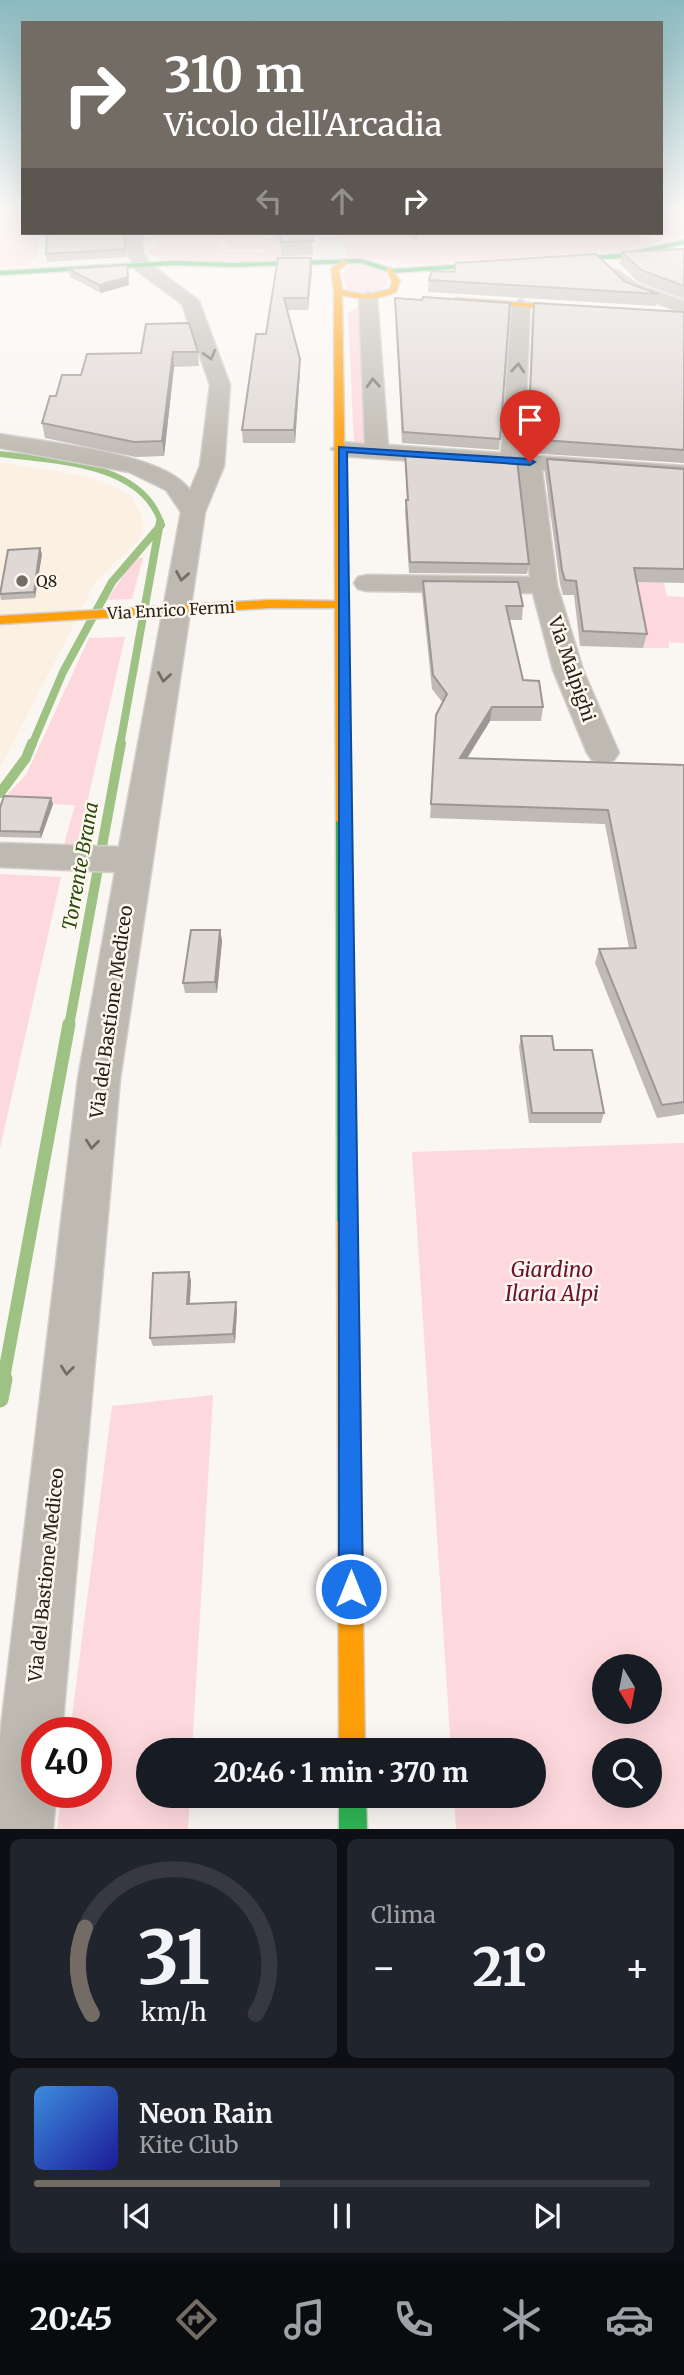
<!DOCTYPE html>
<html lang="it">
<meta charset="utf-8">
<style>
:root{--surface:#171b24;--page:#20242c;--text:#f1f3f6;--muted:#9ea1a6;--line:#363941;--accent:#726c65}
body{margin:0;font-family:Merriweather,serif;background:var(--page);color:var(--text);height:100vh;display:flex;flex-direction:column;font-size:26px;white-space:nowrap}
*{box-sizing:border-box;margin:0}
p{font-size:23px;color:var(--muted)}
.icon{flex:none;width:38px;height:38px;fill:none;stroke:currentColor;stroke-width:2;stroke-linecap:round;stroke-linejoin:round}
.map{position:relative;height:1829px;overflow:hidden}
.panel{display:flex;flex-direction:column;gap:10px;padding:10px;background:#0d0f14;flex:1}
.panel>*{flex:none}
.hud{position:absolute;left:21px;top:21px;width:642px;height:214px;border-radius:0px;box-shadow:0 7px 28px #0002;background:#726c65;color:#fff;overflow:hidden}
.needle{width:46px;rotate:170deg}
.buttons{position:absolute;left:592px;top:1654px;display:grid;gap:14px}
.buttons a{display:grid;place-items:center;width:70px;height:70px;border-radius:50%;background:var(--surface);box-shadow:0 7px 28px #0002;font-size:35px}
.speed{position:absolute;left:21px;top:1717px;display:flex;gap:14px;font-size:35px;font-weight:700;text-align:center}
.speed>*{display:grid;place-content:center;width:91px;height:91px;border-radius:50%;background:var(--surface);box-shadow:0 7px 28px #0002;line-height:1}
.speed .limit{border:10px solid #d22;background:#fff;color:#111}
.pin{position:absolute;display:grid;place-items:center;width:60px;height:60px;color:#fff;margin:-72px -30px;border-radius:50% 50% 50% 0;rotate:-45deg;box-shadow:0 0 7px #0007}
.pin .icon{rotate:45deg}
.me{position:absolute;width:77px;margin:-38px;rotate:0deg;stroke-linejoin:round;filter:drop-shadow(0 0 5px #0008)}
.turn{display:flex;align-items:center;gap:24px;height:147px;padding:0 28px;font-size:32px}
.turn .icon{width:91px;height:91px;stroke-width:2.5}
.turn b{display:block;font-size:49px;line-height:60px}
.lanes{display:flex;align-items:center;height:66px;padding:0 28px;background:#0003;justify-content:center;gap:35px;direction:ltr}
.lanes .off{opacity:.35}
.big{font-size:52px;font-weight:800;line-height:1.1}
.panel .card{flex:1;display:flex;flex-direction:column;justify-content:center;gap:10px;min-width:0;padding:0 24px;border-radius:10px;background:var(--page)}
.panel .dial{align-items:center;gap:0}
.dial svg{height:182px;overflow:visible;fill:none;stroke:var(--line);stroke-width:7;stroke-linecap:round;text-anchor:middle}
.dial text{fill:var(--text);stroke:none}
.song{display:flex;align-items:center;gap:21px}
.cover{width:84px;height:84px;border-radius:10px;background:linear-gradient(135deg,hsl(210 70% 55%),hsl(240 70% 35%))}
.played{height:7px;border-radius:4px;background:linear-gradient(90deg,var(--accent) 40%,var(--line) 40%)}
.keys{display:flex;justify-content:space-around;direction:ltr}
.heat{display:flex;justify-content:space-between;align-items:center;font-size:38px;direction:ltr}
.panel .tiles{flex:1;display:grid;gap:10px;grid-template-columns:1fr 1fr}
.card:last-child{grid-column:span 2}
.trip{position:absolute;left:136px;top:1738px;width:410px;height:70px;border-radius:35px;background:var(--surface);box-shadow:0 7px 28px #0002;font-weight:800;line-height:70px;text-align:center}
.tabs{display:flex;height:112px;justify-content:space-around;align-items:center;background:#090b0e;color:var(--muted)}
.tabs .icon{width:49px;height:49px}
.tabs .current{color:var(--accent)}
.tabs b{font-size:32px;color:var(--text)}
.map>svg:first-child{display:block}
.built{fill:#fcf0e2}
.green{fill:#fdd8dc;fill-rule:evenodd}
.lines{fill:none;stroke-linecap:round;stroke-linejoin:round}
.stream-far4{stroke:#9ec284;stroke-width:6}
.stream-far3{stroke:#9ec284;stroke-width:8}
.stream-far2{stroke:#9ec284;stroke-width:10}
.stream-far1{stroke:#9ec284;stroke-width:13}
.stream{stroke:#9ec284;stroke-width:17}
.street-casing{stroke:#d3d0cc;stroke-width:3}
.fast-casing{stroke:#d3d0cc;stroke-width:3}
.slow-casing{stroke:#d3d0cc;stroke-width:3}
.street{fill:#bebab1;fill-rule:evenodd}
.fast{fill:#30b455;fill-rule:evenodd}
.slow{fill:#ff9f0a;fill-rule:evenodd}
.wall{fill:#c0bab6}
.shaded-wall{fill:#9c9794}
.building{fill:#dfd8d4;stroke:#9c9794;stroke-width:2}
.oneway{stroke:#736e65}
.route{fill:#1a73e8;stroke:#114b97;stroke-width:2}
.poi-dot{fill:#726c65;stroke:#fef7ee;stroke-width:2.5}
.labels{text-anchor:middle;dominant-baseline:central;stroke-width:5;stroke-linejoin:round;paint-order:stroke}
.far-poi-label{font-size:16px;fill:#282119;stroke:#fef7ee;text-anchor:start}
.far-street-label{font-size:16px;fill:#282119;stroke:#fef7ee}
.street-label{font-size:18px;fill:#282119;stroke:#fef7ee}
.water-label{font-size:19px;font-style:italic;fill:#284a0d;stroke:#fef7ee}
.near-park-label{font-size:21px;font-style:italic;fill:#6e1030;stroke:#fef7ee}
</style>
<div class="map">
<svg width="684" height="1829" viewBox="0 0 684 1829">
<rect width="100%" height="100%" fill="#faf6f2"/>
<polygon class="built" points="0,462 88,477 112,485 131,496 142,517 143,530 138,541 96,581 0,768"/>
<g class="green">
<polygon points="0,209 23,209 23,233 39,233 37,259 32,260 30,265 0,267"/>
<polygon points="662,209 684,209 684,236 621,251 419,264 347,257 342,233 662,233"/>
<path d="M155 233H218L222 251 264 252 265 249 227 250 223 233H262L259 239 305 238 310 257C276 259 175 269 149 254V250L157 246Z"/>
<polygon points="354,263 387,272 388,285 375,293 348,291 343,278 344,270"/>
<polygon points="361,306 369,448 354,443 348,312"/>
<polygon points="593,488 629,489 635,531 652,533 667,596 684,597 684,643 669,642 669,648 643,648 619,522 595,521 592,508 561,506 564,518 541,517 538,494 594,496"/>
<polygon points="135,557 143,558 132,599 107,600"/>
<polygon points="125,637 77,847 63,848 75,805 6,802 6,796 26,775 89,638"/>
<polygon points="0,874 61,877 0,1148"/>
<path d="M684 1143V1829H456L454 1796H534V1750H451L412 1152ZM649 1666V1712H604V1666ZM604 1750H649V1796H604Z"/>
<polygon points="213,1395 192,1750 149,1750 149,1796 190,1796 188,1829 57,1829 62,1792 96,1792 96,1732 70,1732 112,1406"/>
</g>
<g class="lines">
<path class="stream-far4" d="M0 454C54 461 142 462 161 523"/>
<g class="stream-far3">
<polyline points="32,745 63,672 112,582 161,525"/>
<polyline points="120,745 160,522"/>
</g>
<g class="stream-far2">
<polyline points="0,793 26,758 32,743"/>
<polyline points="69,1026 121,743"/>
</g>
<polyline class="stream-far1" points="3,1381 69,1024"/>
<polyline class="stream" points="0,1399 4,1379"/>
<g class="street-casing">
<g id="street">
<path d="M126 233H142L143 252 149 263 199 301 230 385 224 466 205 512 120 1079 62 1732H37V1792H56L53 1829H0V1736L78 1079 115 872 0 867V843L119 847 181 512 166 490 129 472 0 448V434C47 443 163 452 190 490L200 466 210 385 182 304 136 270 127 252Z"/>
<polygon points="616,269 637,284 684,301 684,313 625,292 607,274"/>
<polygon points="368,292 377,297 388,445 501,453 512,305 521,299 530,305 524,455 684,466 684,480 542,470 557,585 583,670 619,753 614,760 603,763 592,760 587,753 553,670 533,593 367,591 358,589 354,583 358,577 367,575 530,577 518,468 342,456 331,449 342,442 365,444 359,297"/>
</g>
</g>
<g class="fast-casing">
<g id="fast">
<polygon points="684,240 684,244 620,258 392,273 361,263 233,267 176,265 0,275 0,271 176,261 233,263 361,259 393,269 620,254"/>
<polygon points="343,816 350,821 357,1222 354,1228 347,1231 340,1228 337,1222 336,821"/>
<polygon points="339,1796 366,1796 367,1829 339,1829"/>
</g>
</g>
<g class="slow-casing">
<g id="slow">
<path d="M342 260 349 262 339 270 342 290 366 295 390 289 392 281 386 269 390 267 400 281 396 292C377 300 361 300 342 295L350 821 343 826 336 821 335 608H269L0 624V616L269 600 335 601 334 291 331 269Z"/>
<polygon points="456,298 684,314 684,318 453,302"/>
<polygon points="347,1213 354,1216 357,1222 365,1750 339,1750 337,1222 340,1216"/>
</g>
</g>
<use href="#street" class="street"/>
<use href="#fast" class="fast"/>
<use href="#slow" class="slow"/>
</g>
<g class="wall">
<polygon points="125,233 126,257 47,262 46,254"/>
<polygon points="271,233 312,233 313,255 281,256 281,238 275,239"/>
<polygon points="402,233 418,233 418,237 416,240"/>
<polygon points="684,249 684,299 638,282 620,264 622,252"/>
<polygon points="278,258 312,270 308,310 287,310 300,359 300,371 295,443 243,443 242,430 266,334"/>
<polygon points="68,269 129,285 101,293 70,277"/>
<polygon points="454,272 625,282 658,294 656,306 428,292 429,280"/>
<polygon points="395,298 500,439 499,450 402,443"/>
<polygon points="534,303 684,312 684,463 527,453 532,315"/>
<polygon points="198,352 199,366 174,367 164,456 136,457 45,438 42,423 56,396 81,375 87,354"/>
<polygon points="405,453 529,564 527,574 409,573 405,510 406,500 407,500"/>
<polygon points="547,459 684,469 684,583 637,582 647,634 643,648 580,646 574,595 563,595 560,584 545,473"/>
<polygon points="42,554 35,598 1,600 0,594"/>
<polygon points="423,581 523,606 522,620 509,620 523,680 543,707 541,721 490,721 467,759 684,765 684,1114 657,1118 595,963 599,949 629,948 605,824 430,818 436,715 443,703 432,689 422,594"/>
<polygon points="53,804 41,838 0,837 0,808"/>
<polygon points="220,930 222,941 217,993 185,993 183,983"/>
<polygon points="521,1036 554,1050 604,1113 601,1123 529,1123 519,1047"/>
<polygon points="189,1272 191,1281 190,1304 237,1311 235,1343 153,1346 150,1338"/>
</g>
<g class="shaded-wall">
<polygon points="311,258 312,270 308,310 308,298"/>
<polygon points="127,265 129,285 101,293 99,285"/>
<polygon points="173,352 174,367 164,456 162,441"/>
<polygon points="300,359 300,371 295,443 294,430"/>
<polygon points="40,548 42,554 35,598 34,592"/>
<polygon points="492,707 490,721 458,772 460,758"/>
<polygon points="51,798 53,804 41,838 40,832"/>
<polygon points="220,930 222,941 217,993 215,982"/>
<polygon points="189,1272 191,1281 189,1313 187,1304"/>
<polygon points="236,1302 237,1311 235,1343 233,1334"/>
</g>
<g class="building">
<polygon points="47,233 124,233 125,249 46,254"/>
<polygon points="282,233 312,233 313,241 280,242"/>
<polygon points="684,249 684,286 641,270 622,252"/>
<polygon points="596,254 625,282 658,294 429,280 432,271 454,272 456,263"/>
<polygon points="278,258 311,258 308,298 284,298 300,359 294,430 242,430 256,334 266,334"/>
<polygon points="127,265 128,277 99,285 68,269"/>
<polygon points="423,297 510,303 500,439 403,432 395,298 422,300"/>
<polygon points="534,303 684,312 684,450 528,439"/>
<polygon points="189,323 198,352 173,352 162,441 134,442 42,423 50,396 56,396 62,375 81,375 87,354 141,353 146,324"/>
<polygon points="405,453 517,460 529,564 410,562 406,500 408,500"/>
<polygon points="547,459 684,469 684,569 634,568 647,634 583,631 576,581 565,580 562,570"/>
<polygon points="40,548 34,592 0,594 8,550"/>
<polygon points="423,581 518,582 523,606 506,606 523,680 539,681 543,707 492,707 460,758 684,765 684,1102 662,1105 599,949 636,948 608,810 431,804 436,715 447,694 433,675"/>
<polygon points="4,796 51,798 40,832 0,831 0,808"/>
<polygon points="191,930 220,930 215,982 183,983"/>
<polygon points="521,1036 552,1036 554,1050 592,1050 604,1113 532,1113"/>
<polygon points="189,1272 187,1304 236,1302 233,1334 150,1338 153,1273"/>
</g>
<defs><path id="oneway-chevron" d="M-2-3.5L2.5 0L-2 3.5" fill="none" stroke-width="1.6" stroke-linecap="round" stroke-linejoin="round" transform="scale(1.75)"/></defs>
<g class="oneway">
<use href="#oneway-chevron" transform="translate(210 355) rotate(74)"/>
<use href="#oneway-chevron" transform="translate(518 368) rotate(-86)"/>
<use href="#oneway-chevron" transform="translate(373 383) rotate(-93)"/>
<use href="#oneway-chevron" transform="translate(182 576) rotate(100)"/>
<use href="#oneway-chevron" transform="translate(164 677) rotate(99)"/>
<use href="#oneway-chevron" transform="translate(92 1144) rotate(96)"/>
<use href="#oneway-chevron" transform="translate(67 1370) rotate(96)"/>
</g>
<linearGradient id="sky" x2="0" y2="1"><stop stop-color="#8abac0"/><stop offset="0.45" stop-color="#fdfbf9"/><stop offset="1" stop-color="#fdfbf9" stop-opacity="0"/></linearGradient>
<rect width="684" height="465" fill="url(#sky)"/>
<polygon class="route" points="339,447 530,459 535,462 530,465 347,452 363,1589 360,1598 351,1602 342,1598 339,1589"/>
<circle class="poi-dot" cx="22" cy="581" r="7"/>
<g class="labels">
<g class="far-poi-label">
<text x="36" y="581">Q8</text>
</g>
<g class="far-street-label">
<text transform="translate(171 610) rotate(-3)">Via Enrico Fermi</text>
</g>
<g class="street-label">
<text transform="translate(572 669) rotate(71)">Via Malpighi</text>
<text transform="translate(111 1012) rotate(-82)">Via del Bastione Mediceo</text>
<text transform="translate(46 1575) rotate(-84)">Via del Bastione Mediceo</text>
</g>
<g class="water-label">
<text transform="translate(80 866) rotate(-80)">Torrente Brana</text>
</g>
<g class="near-park-label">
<text x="552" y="1269">Giardino<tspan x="552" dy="24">Ilaria Alpi</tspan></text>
</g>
</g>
</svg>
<div class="buttons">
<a><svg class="needle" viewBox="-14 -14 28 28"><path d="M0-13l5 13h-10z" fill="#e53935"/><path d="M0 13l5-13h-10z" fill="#9ea1a6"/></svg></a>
<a><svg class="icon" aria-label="search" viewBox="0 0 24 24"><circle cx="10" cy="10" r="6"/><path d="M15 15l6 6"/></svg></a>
</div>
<div class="speed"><div class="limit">40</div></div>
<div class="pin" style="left:530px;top:462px;background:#d93025"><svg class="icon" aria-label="arrive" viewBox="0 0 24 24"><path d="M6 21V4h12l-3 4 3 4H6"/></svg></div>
<svg class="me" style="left:351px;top:1589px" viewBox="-20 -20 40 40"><circle r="17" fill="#1a73e8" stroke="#fff" stroke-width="3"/><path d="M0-11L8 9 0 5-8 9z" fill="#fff"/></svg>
<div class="trip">20:46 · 1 min · 370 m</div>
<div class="hud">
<div class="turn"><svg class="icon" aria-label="right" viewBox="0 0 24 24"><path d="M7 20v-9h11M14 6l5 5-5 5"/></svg><div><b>310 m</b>Vicolo dell'Arcadia</div></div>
<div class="lanes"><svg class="icon off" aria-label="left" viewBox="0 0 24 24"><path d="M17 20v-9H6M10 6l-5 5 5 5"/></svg><svg class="icon off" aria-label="ahead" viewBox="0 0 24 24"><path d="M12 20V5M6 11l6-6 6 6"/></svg><svg class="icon" aria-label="right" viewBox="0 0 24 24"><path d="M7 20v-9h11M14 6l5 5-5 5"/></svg></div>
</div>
</div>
<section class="panel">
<div class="tiles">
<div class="card dial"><svg viewBox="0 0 100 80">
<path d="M14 69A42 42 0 1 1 86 69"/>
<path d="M14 69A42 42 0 0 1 11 31" stroke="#726c65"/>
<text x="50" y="56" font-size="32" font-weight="700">31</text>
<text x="50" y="72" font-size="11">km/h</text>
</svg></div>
<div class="card"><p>Clima</p>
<div class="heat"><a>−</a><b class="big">21°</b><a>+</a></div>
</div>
<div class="card">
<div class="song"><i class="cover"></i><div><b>Neon Rain</b><p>Kite Club</p></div></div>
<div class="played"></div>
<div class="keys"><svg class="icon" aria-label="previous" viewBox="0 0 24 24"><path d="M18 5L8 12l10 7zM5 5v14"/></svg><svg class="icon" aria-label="pause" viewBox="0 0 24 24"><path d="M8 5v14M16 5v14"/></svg><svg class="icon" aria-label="next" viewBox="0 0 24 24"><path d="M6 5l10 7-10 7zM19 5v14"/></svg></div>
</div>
</div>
</section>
<nav class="tabs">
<b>20:45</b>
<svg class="icon current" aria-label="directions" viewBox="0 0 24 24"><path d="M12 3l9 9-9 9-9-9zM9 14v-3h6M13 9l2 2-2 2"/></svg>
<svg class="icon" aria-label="music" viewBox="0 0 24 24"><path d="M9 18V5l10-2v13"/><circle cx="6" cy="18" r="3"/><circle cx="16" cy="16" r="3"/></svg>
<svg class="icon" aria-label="phone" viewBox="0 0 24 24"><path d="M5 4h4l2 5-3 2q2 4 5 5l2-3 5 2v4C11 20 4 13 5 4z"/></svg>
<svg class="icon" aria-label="climate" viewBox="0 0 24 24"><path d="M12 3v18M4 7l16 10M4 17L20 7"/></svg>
<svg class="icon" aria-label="car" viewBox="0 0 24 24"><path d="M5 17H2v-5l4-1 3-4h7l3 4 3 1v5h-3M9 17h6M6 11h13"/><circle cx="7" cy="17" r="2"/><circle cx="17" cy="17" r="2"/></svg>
</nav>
